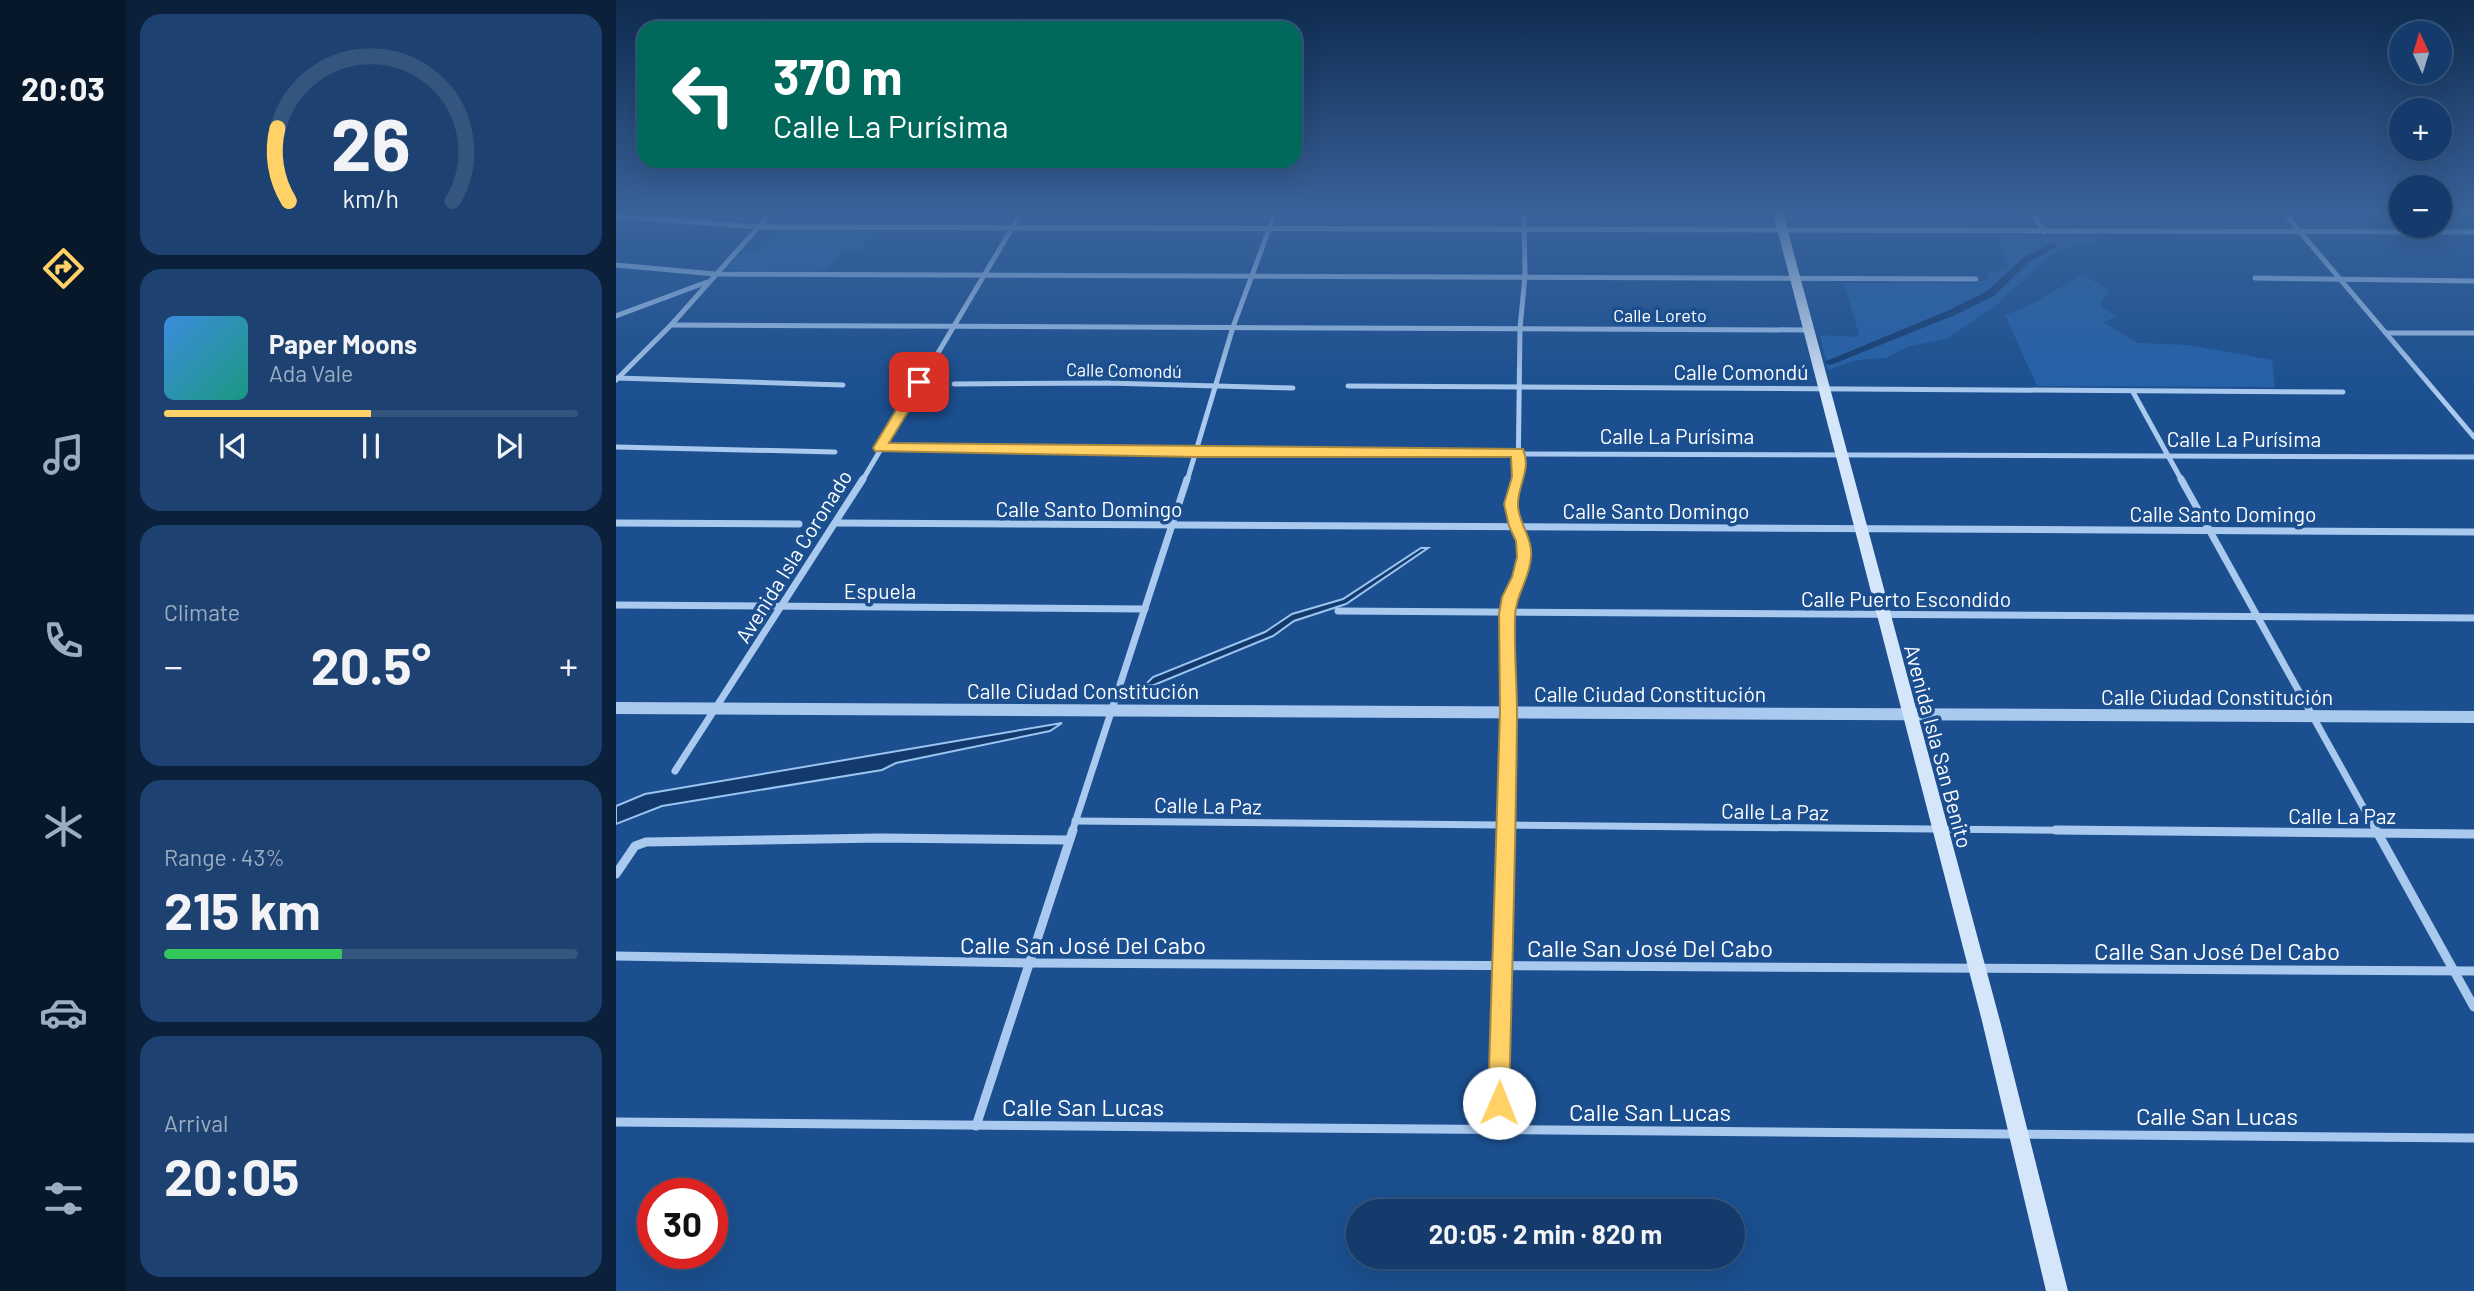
<!DOCTYPE html>
<meta charset="utf-8">
<style>
:root{--surface:#143b6b;--page:#1d4271;--text:#f1f3f6;--muted:#9dadc1;--line:#33557e;--accent:#ffd166}
body{margin:0;font-family:Barlow,sans-serif;background:var(--page);color:var(--text);height:100vh;display:flex;flex-direction:column;font-size:26px;white-space:nowrap}
*{box-sizing:border-box;margin:0}
p{font-size:23px;color:var(--muted)}
.icon{flex:none;width:38px;height:38px;fill:none;stroke:currentColor;stroke-width:2;stroke-linecap:round;stroke-linejoin:round}
.map{position:relative;flex:1;overflow:hidden}
.sheet{display:flex;flex-direction:column;gap:14px;padding:14px;background:#0b203b;width:490px}
.sheet>*{flex:none}
.hud{position:absolute;left:21px;top:21px;width:665px;height:147px;border-radius:21px;box-shadow:0 7px 28px #0002,0 0 0 2px var(--line);background:#00695c;color:#fff;overflow:hidden}
.needle{width:46px;rotate:356deg}
.controls{position:absolute;left:1773px;top:21px;display:grid;gap:14px}
.controls a{display:grid;place-items:center;width:63px;height:63px;border-radius:50%;background:var(--surface);box-shadow:0 7px 28px #0002,0 0 0 2px var(--line);font-size:35px}
.speed{position:absolute;left:21px;top:1178px;display:flex;gap:14px;font-size:35px;font-weight:700;text-align:center}
.speed>*{display:grid;place-content:center;width:91px;height:91px;border-radius:50%;background:var(--surface);box-shadow:0 7px 28px #0002,0 0 0 2px var(--line);line-height:1}
.speed .limit{border:10px solid #d22;background:#fff;color:#111}
.pin{position:absolute;display:grid;place-items:center;width:60px;height:60px;color:#fff;margin:-30px;border-radius:14px;box-shadow:0 4px 10px #0006}
.me{position:absolute;width:77px;margin:-38px;rotate:1deg;stroke-linejoin:round;filter:drop-shadow(0 0 5px #0008)}
.turn{display:flex;align-items:center;gap:24px;height:147px;padding:0 21px;font-size:32px}
.turn .icon{width:91px;height:91px;stroke-width:2.5}
.turn b{display:block;font-size:49px;line-height:60px}
.big{font-size:52px;font-weight:700;line-height:1.1}
.sheet .card{flex:1;display:flex;flex-direction:column;justify-content:center;gap:10px;min-width:0;padding:0 24px;border-radius:21px;background:var(--page)}
.sheet .dial{align-items:center;gap:0}
.dial svg{height:182px;overflow:visible;fill:none;stroke:var(--line);stroke-width:7;stroke-linecap:round;text-anchor:middle}
.dial text{fill:var(--text);stroke:none}
.song{display:flex;align-items:center;gap:21px}
.cover{width:84px;height:84px;border-radius:10px;background:linear-gradient(135deg,hsl(210 70% 55%),hsl(170 70% 35%))}
.played{height:7px;border-radius:4px;background:linear-gradient(90deg,var(--accent) 50%,var(--line) 50%)}
.keys{display:flex;justify-content:space-around;direction:ltr}
.heat{display:flex;justify-content:space-between;align-items:center;font-size:38px;direction:ltr}
.charge{height:10px;border-radius:5px;background:linear-gradient(90deg,#34c759 43%,var(--line) 0)}
.trip{position:absolute;left:730px;top:1199px;width:399px;height:70px;border-radius:35px;background:var(--surface);box-shadow:0 7px 28px #0002,0 0 0 2px var(--line);font-weight:700;line-height:70px;text-align:center}
main{display:flex;flex:1;min-height:0}
.tab-bar{display:flex;flex-direction:column;width:126px;justify-content:space-around;align-items:center;background:#08182b;color:var(--muted)}
.tab-bar .icon{width:49px;height:49px}
.tab-bar .selected{color:var(--accent)}
.tab-bar b{font-size:32px;color:var(--text)}
.map>svg:first-child{display:block}
.green{fill:#2461a8}
.water{fill:#123a6d;stroke:#9cc4f0;stroke-width:2}
.lines{fill:none;stroke-linecap:round;stroke-linejoin:round}
.canal{fill:#123a6d;fill-rule:evenodd}
.minor-far2{stroke:#a9c9ee;stroke-width:5}
.minor-far1{stroke:#a9c9ee;stroke-width:7}
.minor{stroke:#a9c9ee;stroke-width:9}
.tertiary{stroke:#a9c9ee;stroke-width:12}
.secondary{fill:#d6e6fa;fill-rule:evenodd}
.route{fill:#ffd166;stroke:#a68842;stroke-width:2}
.labels{text-anchor:middle;dominant-baseline:central;stroke-width:7;stroke-linejoin:round;paint-order:stroke}
.far-street-label{font-size:18px;fill:#fff;stroke:#1b4f8f}
.street-label{font-size:21px;fill:#fff;stroke:#1b4f8f}
.near-street-label{font-size:24px;fill:#fff;stroke:#1b4f8f}
</style>
<main>
<nav class="tab-bar">
<b>20:03</b>
<svg class="icon selected" aria-label="directions" viewBox="0 0 24 24"><path d="M12 3l9 9-9 9-9-9zM9 14v-3h6M13 9l2 2-2 2"/></svg>
<svg class="icon" aria-label="music" viewBox="0 0 24 24"><path d="M9 18V5l10-2v13"/><circle cx="6" cy="18" r="3"/><circle cx="16" cy="16" r="3"/></svg>
<svg class="icon" aria-label="phone" viewBox="0 0 24 24"><path d="M5 4h4l2 5-3 2q2 4 5 5l2-3 5 2v4C11 20 4 13 5 4z"/></svg>
<svg class="icon" aria-label="climate" viewBox="0 0 24 24"><path d="M12 3v18M4 7l16 10M4 17L20 7"/></svg>
<svg class="icon" aria-label="car" viewBox="0 0 24 24"><path d="M5 17H2v-5l4-1 3-4h7l3 4 3 1v5h-3M9 17h6M6 11h13"/><circle cx="7" cy="17" r="2"/><circle cx="17" cy="17" r="2"/></svg>
<svg class="icon" aria-label="filters" viewBox="0 0 24 24"><path d="M4 7h16M4 17h16"/><circle cx="9" cy="7" r="2"/><circle cx="15" cy="17" r="2"/></svg>
</nav>
<section class="sheet">
<div class="card dial"><svg viewBox="0 0 100 80">
<path d="M14 69A42 42 0 1 1 86 69"/>
<path d="M14 69A42 42 0 0 1 9 37" stroke="#ffd166"/>
<text x="50" y="56" font-size="32" font-weight="700">26</text>
<text x="50" y="72" font-size="11">km/h</text>
</svg></div>
<div class="card">
<div class="song"><i class="cover"></i><div><b>Paper Moons</b><p>Ada Vale</p></div></div>
<div class="played"></div>
<div class="keys"><svg class="icon" aria-label="previous" viewBox="0 0 24 24"><path d="M18 5L8 12l10 7zM5 5v14"/></svg><svg class="icon" aria-label="pause" viewBox="0 0 24 24"><path d="M8 5v14M16 5v14"/></svg><svg class="icon" aria-label="next" viewBox="0 0 24 24"><path d="M6 5l10 7-10 7zM19 5v14"/></svg></div>
</div>
<div class="card"><p>Climate</p>
<div class="heat"><a>−</a><b class="big">20.5°</b><a>+</a></div>
</div>
<div class="card"><p>Range · 43%</p><b class="big">215 km</b><div class="charge"></div></div>
<div class="card"><p>Arrival</p><b class="big">20:05</b></div>
</section>
<div class="map">
<svg width="1858" height="1291" viewBox="0 0 1858 1291">
<rect width="100%" height="100%" fill="#1b4f8f"/>
<g class="green">
<path d="M56 213H147C129 230 76 218 52 216Z"/>
<polygon points="165,230 258,231 243,250 227,250 210,271 109,270 128,250 147,250"/>
<polygon points="1380,236 1484,236 1475,242 1459,244 1437,253 1382,304 1330,339 1294,346 1270,358 1241,360 1212,370 1204,335 1242,337 1243,334 1228,283 1356,283 1371,280 1373,273 1394,267"/>
<polygon points="1466,275 1490,288 1493,294 1487,299 1485,306 1501,317 1488,322 1521,343 1572,345 1656,360 1659,387 1421,386 1389,315 1412,306"/>
</g>
<g class="water">
<polygon points="805,548 812,548 730,604 678,621 657,636 538,685 529,685 537,677 649,632 676,614 727,599"/>
<polygon points="446,723 434,731 280,763 266,770 46,806 0,824 0,806 29,794"/>
</g>
<g class="lines">
<g class="canal">
<polygon points="1467,213 1478,213 1460,227 1454,227 1454,223"/>
<polygon points="1438,242 1441,243 1441,247 1413,262 1379,295 1339,315 1217,364 1213,365 1208,362 1331,311 1371,291 1407,258"/>
</g>
<g class="minor-far2">
<polyline points="1417,213 1428,232"/>
<polyline points="1668,213 1858,437"/>
<polyline points="0,216 142,227 1858,232"/>
<polyline points="0,265 99,274 1360,279"/>
<polyline points="1639,278 1858,281"/>
<polyline points="0,316 91,282"/>
<polyline points="55,325 1192,330"/>
<polyline points="1770,333 1858,333"/>
<polyline points="1,378 227,385"/>
<polyline points="0,380 55,325 155,213"/>
<polyline points="338,384 491,383 677,388"/>
<polyline points="732,386 1727,392"/>
<polyline points="1517,392 1566,481"/>
<polyline points="0,447 219,452"/>
<polyline points="264,448 580,453 1858,457"/>
<polyline points="246,481 405,213"/>
<polyline points="571,481 617,327 659,213"/>
<polyline points="902,481 904,328 909,276 908,213"/>
</g>
<g class="minor-far1">
<polyline points="1565,479 1761,832"/>
<polyline points="0,523 183,524"/>
<polyline points="221,523 1858,532"/>
<polyline points="0,605 529,609"/>
<polyline points="722,611 1858,618"/>
<polyline points="59,771 247,479"/>
<polyline points="459,821 1628,832"/>
<polyline points="456,832 571,479"/>
<polyline points="890,832 893,711 891,614 893,597 904,577 908,557 908,541 900,526 895,504 902,479"/>
</g>
<g class="minor">
<polyline points="1440,830 1858,834"/>
<polyline points="1760,830 1858,1007"/>
<polyline points="0,874 19,846 30,842 264,838 453,840"/>
<polyline points="0,956 413,963 1858,971"/>
<polyline points="0,1122 1858,1138"/>
<polyline points="360,1126 457,830"/>
<polyline points="882,1130 890,830"/>
</g>
<polyline class="tertiary" points="0,708 1858,717"/>
<polygon class="secondary" points="1157,213 1167,213 1384,1021 1452,1291 1430,1291 1366,1021"/>
</g>
<linearGradient id="sky" x2="0" y2="1"><stop stop-color="#0f2b4f"/><stop offset="0.54" stop-color="#39639b"/><stop offset="1" stop-color="#39639b" stop-opacity="0"/></linearGradient>
<rect width="1858" height="394" fill="url(#sky)"/>
<path class="route" d="M303 378 310 382 273 443 907 449C916 469 901 486 902 506 903 524 917 538 915 557 914 579 899 595 899 618 898 650 901 682 901 714 900 843 896 973 893 1103L890 1110 883 1114 875 1110 872 1103 884 711 883 614 886 597 896 577 901 557 900 541 893 526 888 504 896 477 895 457H580L259 451 257 448 297 382Z"/>
<g class="labels">
<g class="far-street-label">
<text x="1044" y="315">Calle Loreto</text>
<text transform="translate(508 370) rotate(1)">Calle Comondú</text>
</g>
<g class="street-label">
<text x="1125" y="371">Calle Comondú</text>
<text x="1061" y="435">Calle La Purísima</text>
<text x="1628" y="438">Calle La Purísima</text>
<text x="473" y="508">Calle Santo Domingo</text>
<text x="1040" y="510">Calle Santo Domingo</text>
<text x="1607" y="513">Calle Santo Domingo</text>
<text transform="translate(177 556) rotate(-58)">Avenida Isla Coronado</text>
<text x="264" y="590">Espuela</text>
<text x="1290" y="598">Calle Puerto Escondido</text>
<text x="467" y="690">Calle Ciudad Constitución</text>
<text x="1034" y="693">Calle Ciudad Constitución</text>
<text x="1601" y="696">Calle Ciudad Constitución</text>
<text transform="translate(1323 746) rotate(75)">Avenida Isla San Benito</text>
<text transform="translate(592 805) rotate(1)">Calle La Paz</text>
<text transform="translate(1159 811) rotate(1)">Calle La Paz</text>
<text x="1726" y="815">Calle La Paz</text>
</g>
<g class="near-street-label">
<text x="467" y="944">Calle San José Del Cabo</text>
<text x="1034" y="947">Calle San José Del Cabo</text>
<text x="1601" y="950">Calle San José Del Cabo</text>
<text x="467" y="1106">Calle San Lucas</text>
<text x="1034" y="1111">Calle San Lucas</text>
<text x="1601" y="1115">Calle San Lucas</text>
</g>
</g>
</svg>
<div class="controls">
<a><svg class="needle" viewBox="-14 -14 28 28"><path d="M0-13l5 13h-10z" fill="#e53935"/><path d="M0 13l5-13h-10z" fill="#9dadc1"/></svg></a>
<a>+</a>
<a>−</a>
</div>
<div class="speed"><div class="limit">30</div></div>
<div class="pin" style="left:303px;top:382px;background:#d93025"><svg class="icon" aria-label="arrive" viewBox="0 0 24 24"><path d="M6 21V4h12l-3 4 3 4H6"/></svg></div>
<svg class="me" style="left:883px;top:1103px" viewBox="-20 -20 40 40"><circle r="19" fill="#fff"/><path d="M0-13L10 11 0 6-10 11z" fill="#ffd166"/></svg>
<div class="trip">20:05 · 2 min · 820 m</div>
<div class="hud">
<div class="turn"><svg class="icon" aria-label="left" viewBox="0 0 24 24"><path d="M17 20v-9H6M10 6l-5 5 5 5"/></svg><div><b>370 m</b>Calle La Purísima</div></div>
</div>
</div>
</main>
